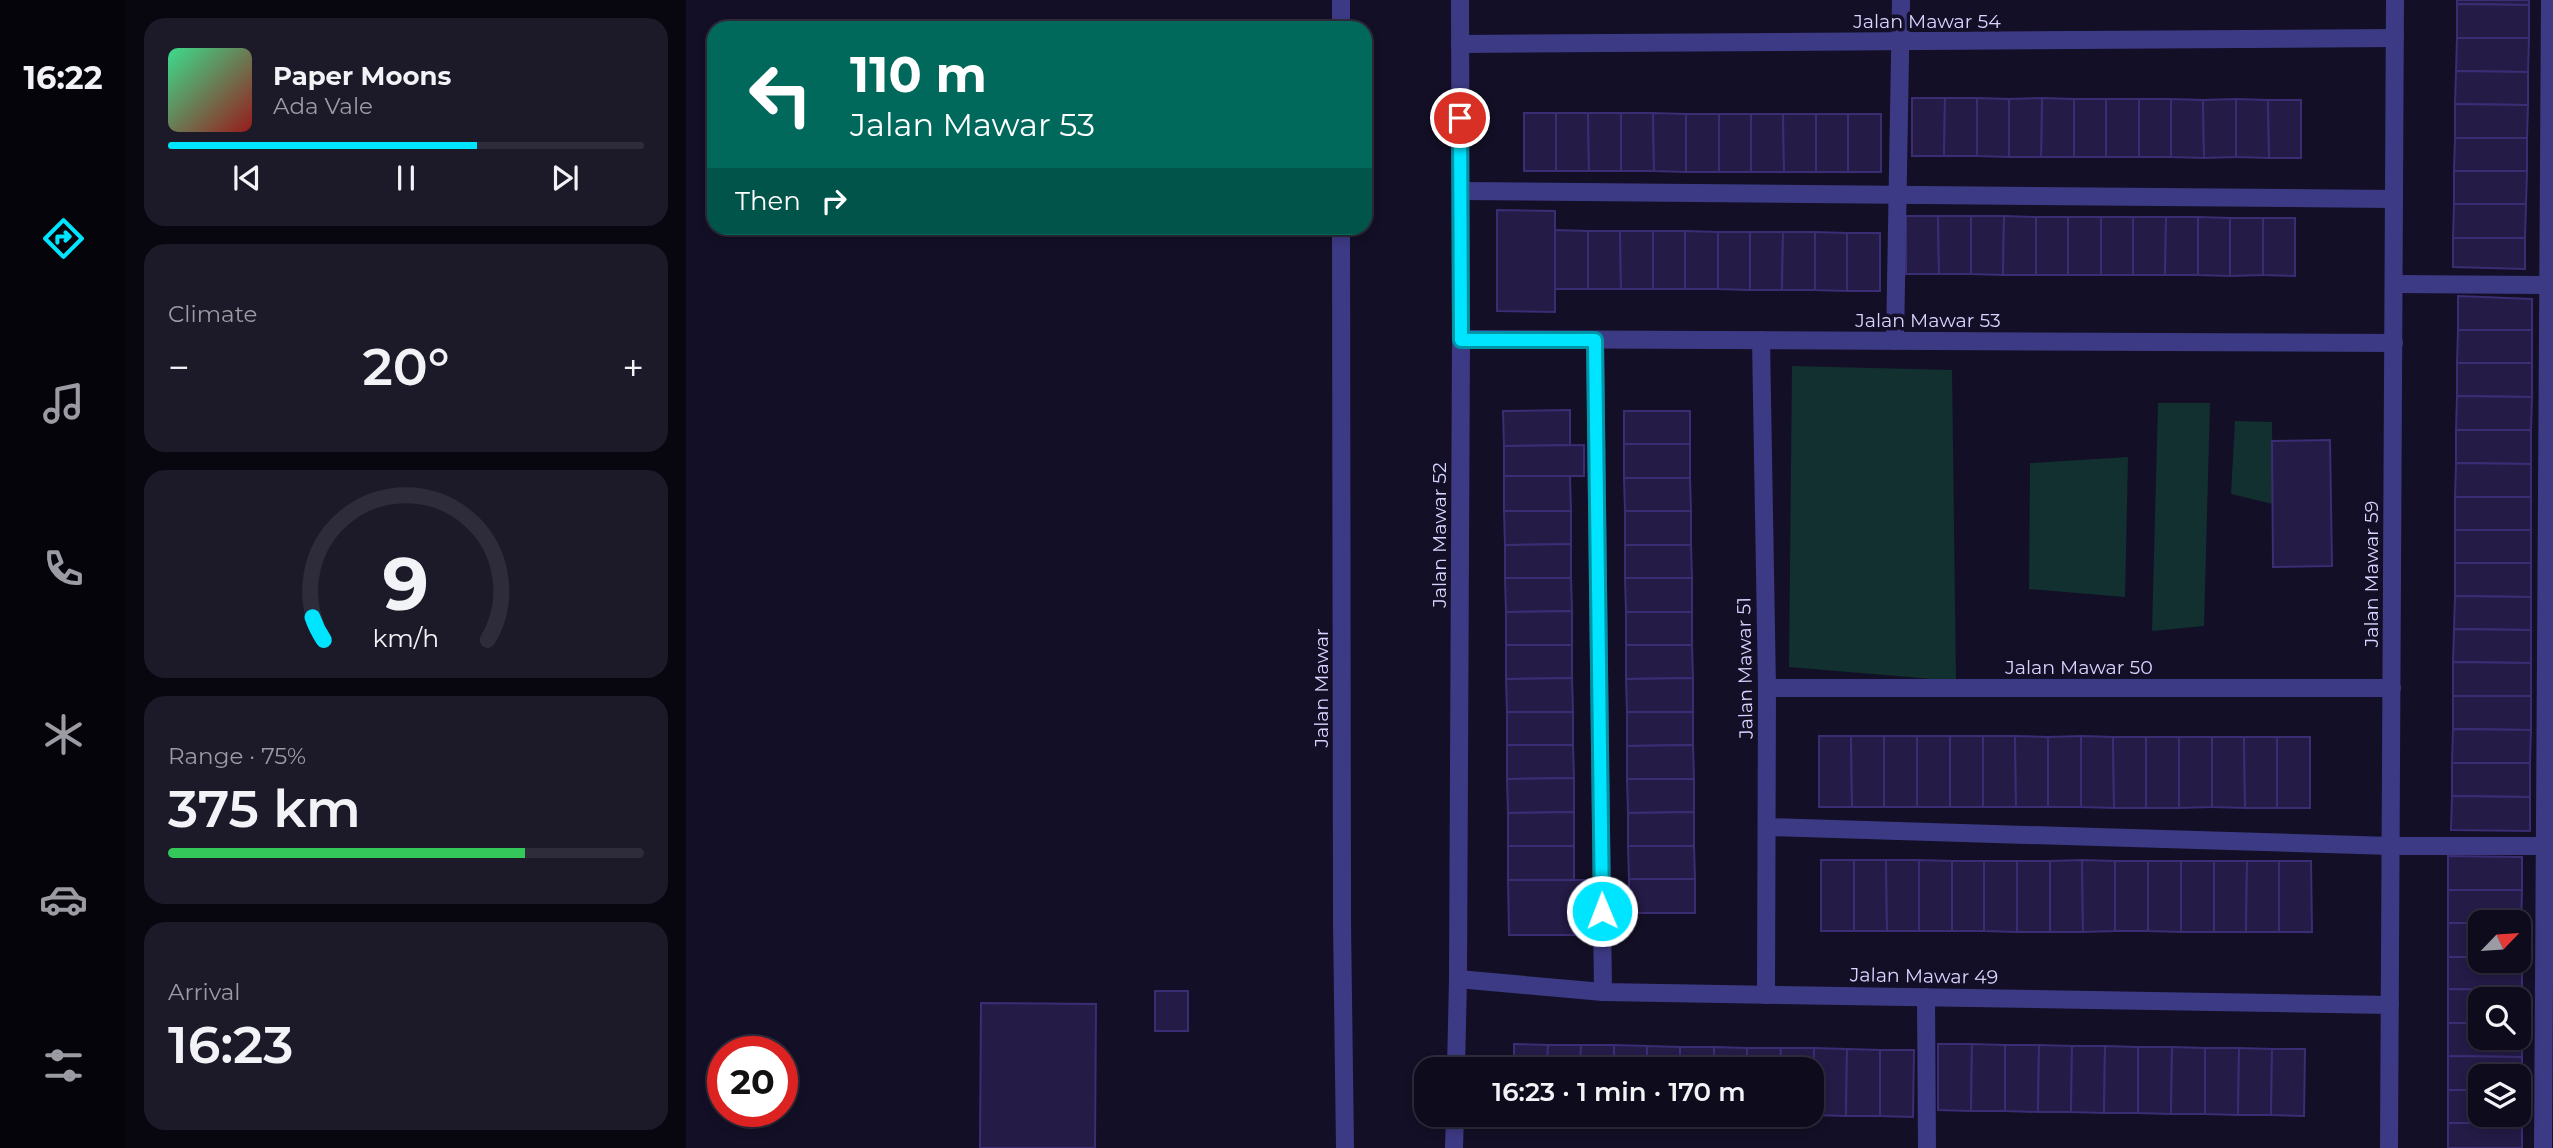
<!DOCTYPE html>
<meta charset="utf-8">
<style>
:root{--surface:#0e0b1c;--page:#1c1929;--text:#f1f3f6;--muted:#9b9ba3;--line:#2e2b3b;--accent:#00e5ff}
body{margin:0;font-family:Montserrat,sans-serif;background:var(--page);color:var(--text);height:100vh;display:flex;flex-direction:column;font-size:26px;white-space:nowrap}
*{box-sizing:border-box;margin:0}
p{font-size:23px;color:var(--muted)}
.icon{flex:none;width:38px;height:38px;fill:none;stroke:currentColor;stroke-width:2;stroke-linecap:round;stroke-linejoin:round}
.map{position:relative;flex:1;overflow:hidden}
.sheet{display:flex;flex-direction:column;gap:18px;padding:18px;background:#08060f;width:560px}
.sheet>*{flex:none}
.hud{position:absolute;left:21px;top:21px;width:665px;height:214px;border-radius:21px;box-shadow:0 4px 10px #0003,0 0 0 2px var(--line);background:#00695c;color:#fff;overflow:hidden}
.needle{width:46px;rotate:65deg}
.buttons{position:absolute;left:1782px;top:910px;display:grid;gap:14px}
.buttons a{display:grid;place-items:center;width:63px;height:63px;border-radius:14px;background:var(--surface);box-shadow:0 4px 10px #0003,0 0 0 2px var(--line);font-size:35px}
.speed{position:absolute;left:21px;top:1036px;display:flex;gap:14px;font-size:35px;font-weight:700;text-align:center}
.speed>*{display:grid;place-content:center;width:91px;height:91px;border-radius:50%;background:var(--surface);box-shadow:0 4px 10px #0003,0 0 0 2px var(--line);line-height:1}
.speed .limit{border:10px solid #d22;background:#fff;color:#111}
.pin{position:absolute;display:grid;place-items:center;width:60px;height:60px;color:#fff;margin:-30px;border:4px solid #fff;border-radius:50%;box-shadow:0 2px 7px #0007}
.me{position:absolute;width:77px;margin:-38px;rotate:359deg;stroke-linejoin:round;filter:drop-shadow(0 0 5px #0008)}
.turn{display:flex;align-items:center;gap:24px;height:147px;padding:0 28px;font-size:32px}
.turn .icon{width:91px;height:91px;stroke-width:2.5}
.turn b{display:block;font-size:49px;line-height:60px}
.then{display:flex;align-items:center;height:66px;padding:0 28px;background:#0003;gap:14px;font-size:26px}
.big{font-size:52px;font-weight:600;line-height:1.1}
.sheet .card{flex:1;display:flex;flex-direction:column;justify-content:center;gap:10px;min-width:0;padding:0 24px;border-radius:21px;background:var(--page)}
.sheet .dial{align-items:center;gap:0}
.dial svg{height:182px;overflow:visible;fill:none;stroke:var(--line);stroke-width:7;stroke-linecap:round;text-anchor:middle}
.dial text{fill:var(--text);stroke:none}
.song{display:flex;align-items:center;gap:21px}
.cover{width:84px;height:84px;border-radius:10px;background:linear-gradient(135deg,hsl(150 70% 55%),hsl(0 70% 35%))}
.played{height:7px;border-radius:4px;background:linear-gradient(90deg,var(--accent) 65%,var(--line) 65%)}
.keys{display:flex;justify-content:space-around;direction:ltr}
.heat{display:flex;justify-content:space-between;align-items:center;font-size:38px;direction:ltr}
.charge{height:10px;border-radius:5px;background:linear-gradient(90deg,#34c759 75%,var(--line) 0)}
.trip{position:absolute;left:728px;top:1057px;width:410px;height:70px;border-radius:21px;background:var(--surface);box-shadow:0 4px 10px #0003,0 0 0 2px var(--line);font-weight:600;line-height:70px;text-align:center}
main{display:flex;flex:1;min-height:0}
.tabs{display:flex;flex-direction:column;width:126px;justify-content:space-around;align-items:center;background:#06040b;color:var(--muted)}
.tabs .icon{width:49px;height:49px}
.tabs .active{color:var(--accent)}
.tabs b{font-size:32px;color:var(--text)}
.map>svg:first-child{display:block}
.green{fill:#12302f}
.building{fill:#241b47;stroke:#3b2d73;stroke-width:2}
.lines{fill:none;stroke-linecap:round;stroke-linejoin:round}
.service{stroke:#3d3a85;stroke-width:18}
.minor{stroke:#3d3a85;stroke-width:18}
.tertiary{stroke:#3d3a85;stroke-width:18}
.route-casing{stroke:#0095a6;stroke-width:18}
.route{stroke:#00e5ff;stroke-width:12}
.labels{text-anchor:middle;dominant-baseline:central;stroke-width:7;stroke-linejoin:round;paint-order:stroke}
.street-label{font-size:19px;fill:#d9d4ff;stroke:#130f26}
</style>
<main>
<nav class="tabs">
<b>16:22</b>
<svg class="icon active" aria-label="directions" viewBox="0 0 24 24"><path d="M12 3l9 9-9 9-9-9zM9 14v-3h6M13 9l2 2-2 2"/></svg>
<svg class="icon" aria-label="music" viewBox="0 0 24 24"><path d="M9 18V5l10-2v13"/><circle cx="6" cy="18" r="3"/><circle cx="16" cy="16" r="3"/></svg>
<svg class="icon" aria-label="phone" viewBox="0 0 24 24"><path d="M5 4h4l2 5-3 2q2 4 5 5l2-3 5 2v4C11 20 4 13 5 4z"/></svg>
<svg class="icon" aria-label="climate" viewBox="0 0 24 24"><path d="M12 3v18M4 7l16 10M4 17L20 7"/></svg>
<svg class="icon" aria-label="car" viewBox="0 0 24 24"><path d="M5 17H2v-5l4-1 3-4h7l3 4 3 1v5h-3M9 17h6M6 11h13"/><circle cx="7" cy="17" r="2"/><circle cx="17" cy="17" r="2"/></svg>
<svg class="icon" aria-label="filters" viewBox="0 0 24 24"><path d="M4 7h16M4 17h16"/><circle cx="9" cy="7" r="2"/><circle cx="15" cy="17" r="2"/></svg>
</nav>
<section class="sheet">
<div class="card">
<div class="song"><i class="cover"></i><div><b>Paper Moons</b><p>Ada Vale</p></div></div>
<div class="played"></div>
<div class="keys"><svg class="icon" aria-label="previous" viewBox="0 0 24 24"><path d="M18 5L8 12l10 7zM5 5v14"/></svg><svg class="icon" aria-label="pause" viewBox="0 0 24 24"><path d="M8 5v14M16 5v14"/></svg><svg class="icon" aria-label="next" viewBox="0 0 24 24"><path d="M6 5l10 7-10 7zM19 5v14"/></svg></div>
</div>
<div class="card"><p>Climate</p>
<div class="heat"><a>−</a><b class="big">20°</b><a>+</a></div>
</div>
<div class="card dial"><svg viewBox="0 0 100 80">
<path d="M14 69A42 42 0 1 1 86 69"/>
<path d="M14 69A42 42 0 0 1 9 59" stroke="#00e5ff"/>
<text x="50" y="56" font-size="32" font-weight="700">9</text>
<text x="50" y="72" font-size="11">km/h</text>
</svg></div>
<div class="card"><p>Range · 75%</p><b class="big">375 km</b><div class="charge"></div></div>
<div class="card"><p>Arrival</p><b class="big">16:23</b></div>
</section>
<div class="map">
<svg width="1867" height="1148" viewBox="0 0 1867 1148">
<rect width="100%" height="100%" fill="#130f26"/>
<g class="green">
<polygon points="1106,366 1266,370 1270,681 1103,667"/>
<polygon points="1472,403 1524,403 1518,626 1466,631"/>
<polygon points="1549,421 1586,422 1587,504 1545,494"/>
<polygon points="1442,457 1439,597 1343,589 1344,463"/>
</g>
<g class="building">
<polygon points="1771,0 1843,0 1843,5 1771,4"/>
<polygon points="1771,4 1843,5 1843,38 1771,38"/>
<polygon points="1771,38 1843,38 1842,72 1770,71"/>
<polygon points="1770,71 1842,72 1842,105 1769,104"/>
<polygon points="1226,98 1259,98 1258,156 1226,156"/>
<polygon points="1259,98 1291,98 1291,156 1258,156"/>
<polygon points="1291,98 1323,99 1323,157 1291,156"/>
<polygon points="1356,98 1388,99 1388,157 1355,157"/>
<polygon points="1356,98 1355,157 1323,157 1323,99"/>
<rect x="1388" y="99" width="32" height="58"/>
<rect x="1420" y="99" width="33" height="58"/>
<rect x="1453" y="99" width="32" height="58"/>
<polygon points="1485,99 1517,100 1518,158 1485,157"/>
<polygon points="1550,99 1582,100 1583,158 1550,157"/>
<polygon points="1550,99 1550,157 1518,158 1517,100"/>
<polygon points="1582,100 1615,100 1615,158 1583,158"/>
<polygon points="1769,104 1842,105 1841,138 1769,138"/>
<rect x="838" y="113" width="32" height="58"/>
<polygon points="870,113 902,113 903,171 870,171"/>
<polygon points="902,113 935,113 935,171 903,171"/>
<polygon points="935,113 967,113 968,171 935,171"/>
<polygon points="967,113 1000,114 1000,172 968,171"/>
<rect x="1000" y="114" width="33" height="58"/>
<rect x="1033" y="114" width="32" height="58"/>
<polygon points="1065,114 1097,114 1098,172 1065,172"/>
<polygon points="1097,114 1130,114 1130,172 1098,172"/>
<rect x="1130" y="114" width="32" height="58"/>
<rect x="1162" y="114" width="33" height="58"/>
<polygon points="1769,138 1841,138 1841,171 1768,171"/>
<polygon points="1768,171 1841,171 1840,204 1768,204"/>
<polygon points="1768,204 1840,204 1839,238 1767,238"/>
<polygon points="811,210 869,211 869,312 811,311"/>
<polygon points="1220,216 1252,216 1253,274 1220,274"/>
<polygon points="1252,216 1285,216 1285,274 1253,274"/>
<polygon points="1285,216 1318,216 1317,275 1285,274"/>
<polygon points="1318,216 1350,217 1350,275 1317,275"/>
<rect x="1350" y="217" width="32" height="58"/>
<rect x="1382" y="217" width="33" height="58"/>
<rect x="1415" y="217" width="32" height="58"/>
<polygon points="1447,217 1480,217 1479,275 1447,275"/>
<polygon points="1480,217 1512,217 1512,275 1479,275"/>
<polygon points="1512,217 1544,218 1544,276 1512,275"/>
<polygon points="1544,218 1577,218 1577,275 1544,276"/>
<polygon points="1577,218 1609,218 1609,276 1577,275"/>
<polygon points="869,230 902,231 902,289 869,289"/>
<polygon points="902,231 934,231 935,289 902,289"/>
<polygon points="934,231 967,231 967,289 935,289"/>
<rect x="967" y="231" width="32" height="58"/>
<polygon points="999,231 1032,232 1032,289 999,289"/>
<polygon points="1032,232 1064,232 1064,290 1032,289"/>
<polygon points="1064,232 1097,232 1096,290 1064,290"/>
<polygon points="1097,232 1129,232 1129,290 1096,290"/>
<polygon points="1129,232 1161,233 1161,291 1129,290"/>
<rect x="1161" y="233" width="33" height="58"/>
<polygon points="1767,238 1839,238 1839,269 1767,267"/>
<polygon points="1772,296 1846,299 1846,330 1772,330"/>
<polygon points="1772,330 1846,330 1846,363 1771,363"/>
<polygon points="1771,363 1846,363 1846,397 1771,396"/>
<polygon points="1771,396 1846,397 1845,430 1770,430"/>
<polygon points="884,410 884,445 818,446 817,411"/>
<rect x="938" y="411" width="66" height="33"/>
<polygon points="1770,430 1845,430 1845,464 1770,463"/>
<polygon points="1644,440 1646,566 1587,567 1586,441"/>
<rect x="938" y="444" width="66" height="34"/>
<polygon points="898,445 898,476 818,476 818,446"/>
<polygon points="1770,463 1845,464 1845,497 1769,497"/>
<polygon points="818,476 884,476 885,511 818,511"/>
<polygon points="938,478 1004,478 1005,511 939,511"/>
<rect x="1769" y="497" width="76" height="33"/>
<polygon points="818,511 885,511 885,544 819,545"/>
<rect x="939" y="511" width="66" height="34"/>
<rect x="1769" y="530" width="76" height="33"/>
<polygon points="885,544 885,578 819,578 819,545"/>
<polygon points="939,545 1005,545 1006,578 939,578"/>
<polygon points="1769,563 1845,563 1845,597 1769,596"/>
<polygon points="819,578 885,578 886,611 820,612"/>
<polygon points="939,578 1006,578 1006,612 940,612"/>
<polygon points="1769,596 1845,597 1845,630 1768,629"/>
<polygon points="886,611 886,645 820,645 820,612"/>
<rect x="940" y="612" width="66" height="33"/>
<polygon points="1768,629 1845,630 1845,663 1767,662"/>
<polygon points="820,645 886,645 886,678 820,679"/>
<polygon points="940,645 1006,645 1007,678 940,679"/>
<polygon points="1767,662 1845,663 1845,696 1767,696"/>
<polygon points="886,678 887,712 821,712 820,679"/>
<polygon points="1007,678 1007,712 941,712 940,679"/>
<polygon points="1767,696 1845,696 1845,730 1767,729"/>
<rect x="821" y="712" width="66" height="33"/>
<polygon points="941,712 1007,712 1007,745 941,746"/>
<polygon points="1767,729 1845,730 1844,763 1766,763"/>
<polygon points="1133,736 1165,736 1166,807 1133,807"/>
<polygon points="1165,736 1198,736 1198,807 1166,807"/>
<rect x="1198" y="736" width="33" height="71"/>
<rect x="1231" y="736" width="33" height="71"/>
<rect x="1264" y="736" width="33" height="71"/>
<polygon points="1297,736 1329,736 1330,807 1297,807"/>
<polygon points="1329,736 1362,737 1362,807 1330,807"/>
<polygon points="1395,736 1427,737 1428,808 1395,807"/>
<polygon points="1395,736 1395,807 1362,807 1362,737"/>
<polygon points="1427,737 1460,737 1460,808 1428,808"/>
<rect x="1460" y="737" width="33" height="71"/>
<polygon points="1493,737 1526,737 1526,807 1493,808"/>
<polygon points="1526,737 1558,737 1559,808 1526,807"/>
<polygon points="1558,737 1591,737 1591,808 1559,808"/>
<rect x="1591" y="737" width="33" height="71"/>
<polygon points="821,745 887,745 888,778 821,779"/>
<polygon points="1007,745 1008,779 941,779 941,746"/>
<polygon points="1766,763 1844,763 1844,797 1766,796"/>
<polygon points="888,778 888,812 822,813 821,779"/>
<polygon points="941,779 1008,779 1008,812 942,813"/>
<polygon points="1766,796 1844,797 1844,831 1765,830"/>
<polygon points="888,812 888,846 822,846 822,813"/>
<polygon points="1008,812 1008,846 942,846 942,813"/>
<rect x="822" y="846" width="66" height="34"/>
<polygon points="942,846 1008,846 1009,879 943,879"/>
<polygon points="1762,856 1836,857 1836,890 1762,890"/>
<rect x="1135" y="860" width="33" height="71"/>
<polygon points="1168,860 1200,860 1201,931 1168,931"/>
<polygon points="1200,860 1233,860 1233,931 1201,931"/>
<polygon points="1233,860 1266,861 1266,931 1233,931"/>
<polygon points="1396,860 1397,932 1364,932 1364,861"/>
<polygon points="1396,860 1429,861 1429,931 1397,932"/>
<rect x="1266" y="861" width="32" height="70"/>
<polygon points="1298,861 1331,861 1331,932 1298,931"/>
<rect x="1331" y="861" width="33" height="71"/>
<rect x="1429" y="861" width="33" height="70"/>
<polygon points="1462,861 1495,861 1495,932 1462,931"/>
<rect x="1495" y="861" width="33" height="71"/>
<polygon points="1528,861 1561,861 1560,932 1528,932"/>
<polygon points="1561,861 1593,861 1593,932 1560,932"/>
<polygon points="1593,861 1625,861 1626,932 1593,932"/>
<rect x="943" y="879" width="66" height="34"/>
<polygon points="822,880 903,880 903,935 823,935"/>
<polygon points="1762,890 1836,890 1835,924 1762,923"/>
<rect x="1762" y="923" width="32" height="34"/>
<polygon points="1762,957 1794,957 1794,961 1832,961 1832,957 1836,957 1836,990 1762,989"/>
<polygon points="1762,989 1836,990 1836,1024 1832,1024 1832,999 1794,999 1794,1023 1762,1023"/>
<rect x="469" y="991" width="33" height="40"/>
<polygon points="295,1003 410,1004 409,1148 294,1148"/>
<polygon points="1762,1023 1794,1023 1794,1038 1832,1038 1832,1024 1836,1024 1836,1057 1762,1056"/>
<polygon points="828,1044 862,1045 861,1069 828,1069"/>
<polygon points="1252,1044 1286,1044 1285,1111 1252,1110"/>
<polygon points="1286,1044 1319,1045 1319,1111 1285,1111"/>
<polygon points="862,1045 895,1045 894,1069 861,1069"/>
<polygon points="895,1045 928,1045 928,1069 894,1069"/>
<polygon points="928,1045 961,1046 961,1069 928,1069"/>
<polygon points="1319,1045 1353,1045 1352,1112 1319,1111"/>
<polygon points="1353,1045 1386,1046 1385,1112 1352,1112"/>
<polygon points="961,1046 994,1047 994,1069 961,1069"/>
<polygon points="1386,1046 1419,1046 1418,1113 1385,1112"/>
<polygon points="1419,1046 1452,1047 1452,1113 1418,1113"/>
<rect x="994" y="1047" width="34" height="22"/>
<polygon points="1028,1047 1061,1048 1061,1069 1028,1069"/>
<polygon points="1452,1047 1486,1047 1485,1114 1452,1113"/>
<polygon points="1486,1047 1519,1048 1519,1114 1485,1114"/>
<polygon points="1061,1048 1095,1048 1094,1069 1061,1069"/>
<polygon points="1095,1048 1128,1048 1127,1115 1110,1115 1125,1115 1125,1069 1094,1069"/>
<polygon points="1128,1048 1161,1049 1160,1116 1127,1115"/>
<polygon points="1519,1048 1553,1048 1552,1115 1519,1114"/>
<polygon points="1553,1048 1586,1049 1585,1115 1552,1115"/>
<polygon points="1161,1049 1194,1050 1194,1116 1160,1116"/>
<polygon points="1586,1049 1619,1049 1618,1116 1585,1115"/>
<polygon points="1194,1050 1228,1050 1227,1117 1194,1116"/>
<polygon points="1762,1056 1836,1057 1836,1090 1832,1090 1832,1076 1794,1076 1794,1090 1762,1090"/>
<polygon points="1762,1090 1794,1090 1794,1115 1832,1115 1832,1090 1836,1090 1836,1123 1762,1123"/>
<rect x="1762" y="1123" width="74" height="25"/>
</g>
<g class="lines">
<g class="service">
<polyline points="775,191 1708,199"/>
<polyline points="1708,284 1867,285"/>
<polyline points="909,340 917,992"/>
<polyline points="1209,341 1215,0"/>
<polyline points="1081,827 1705,846 1867,846"/>
<polyline points="1240,997 1241,1148"/>
<polyline points="1857,1148 1864,0"/>
</g>
<g class="minor">
<polyline points="774,44 1709,38"/>
<polyline points="775,339 1708,343"/>
<polyline points="1075,340 1081,688 1080,995"/>
<polyline points="1081,688 1706,688"/>
<polyline points="772,979 917,992 1704,1005"/>
<polyline points="770,1069 772,979 775,339 774,0"/>
<polyline points="768,1148 769,1115"/>
<polyline points="1703,1148 1709,0"/>
</g>
<g class="tertiary">
<polyline points="655,0 655,28"/>
<polyline points="655,228 656,923 659,1148"/>
</g>
</g>
<g class="lines">
<g class="route-casing">
<polyline id="route" points="774,118 775,340 909,340 916,911"/>
</g>
<use href="#route" class="route"/>
</g>
<g class="labels">
<g class="street-label">
<text x="1241" y="21">Jalan Mawar 54</text>
<text x="1242" y="320">Jalan Mawar 53</text>
<text transform="translate(753 535) rotate(-90)">Jalan Mawar 52</text>
<text transform="translate(1685 574) rotate(-90)">Jalan Mawar 59</text>
<text x="1393" y="667">Jalan Mawar 50</text>
<text transform="translate(1059 668) rotate(-91)">Jalan Mawar 51</text>
<text transform="translate(635 688) rotate(-90)">Jalan Mawar</text>
<text transform="translate(1238 976) rotate(1)">Jalan Mawar 49</text>
</g>
</g>
</svg>
<div class="buttons">
<a><svg class="needle" viewBox="-14 -14 28 28"><path d="M0-13l5 13h-10z" fill="#e53935"/><path d="M0 13l5-13h-10z" fill="#9b9ba3"/></svg></a>
<a><svg class="icon" aria-label="search" viewBox="0 0 24 24"><circle cx="10" cy="10" r="6"/><path d="M15 15l6 6"/></svg></a>
<a><svg class="icon" aria-label="layers" viewBox="0 0 24 24"><path d="M12 4l9 5-9 5-9-5zM3 14l9 5 9-5"/></svg></a>
</div>
<div class="speed"><div class="limit">20</div></div>
<div class="pin" style="left:774px;top:118px;background:#d93025"><svg class="icon" aria-label="arrive" viewBox="0 0 24 24"><path d="M6 21V4h12l-3 4 3 4H6"/></svg></div>
<svg class="me" style="left:916px;top:911px" viewBox="-20 -20 40 40"><circle r="17" fill="#00e5ff" stroke="#fff" stroke-width="3"/><path d="M0-11L8 9 0 5-8 9z" fill="#fff"/></svg>
<div class="trip">16:23 · 1 min · 170 m</div>
<div class="hud">
<div class="turn"><svg class="icon" aria-label="left" viewBox="0 0 24 24"><path d="M17 20v-9H6M10 6l-5 5 5 5"/></svg><div><b>110 m</b>Jalan Mawar 53</div></div>
<div class="then">Then<svg class="icon" aria-label="right" viewBox="0 0 24 24"><path d="M7 20v-9h11M14 6l5 5-5 5"/></svg></div>
</div>
</div>
</main>
